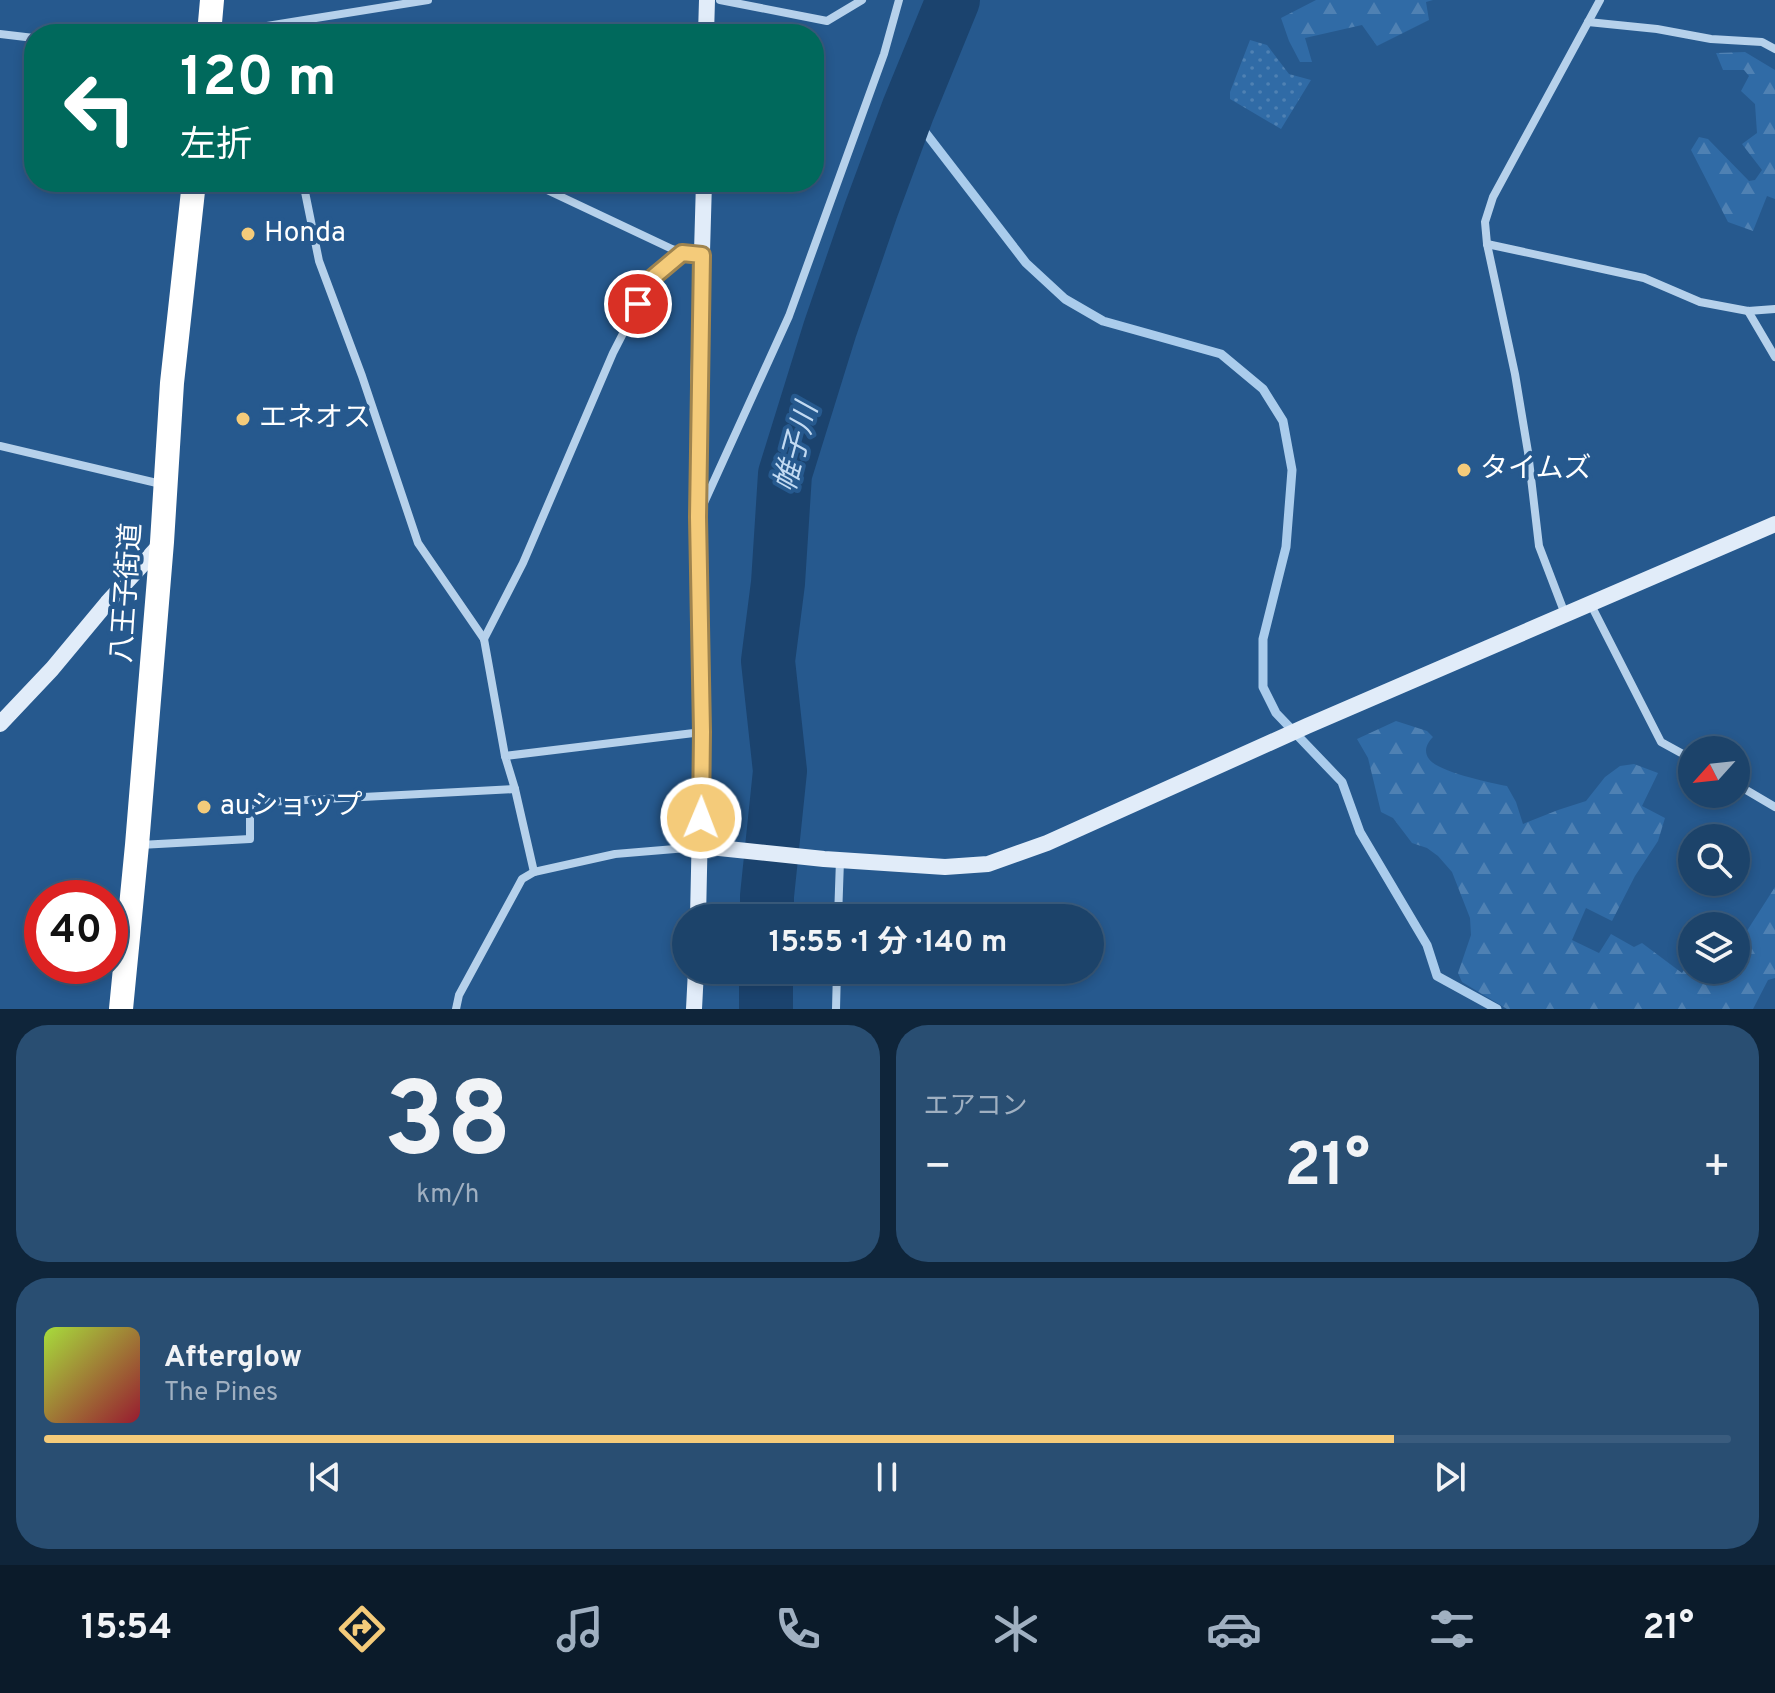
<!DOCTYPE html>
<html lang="ja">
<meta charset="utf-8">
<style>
:root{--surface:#1c436a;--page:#294e72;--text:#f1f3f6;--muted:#a0b0c1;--line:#3a5c7e;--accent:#f4cb7a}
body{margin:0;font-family:Overpass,"Noto Sans JP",sans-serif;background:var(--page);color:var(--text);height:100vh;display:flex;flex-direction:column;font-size:30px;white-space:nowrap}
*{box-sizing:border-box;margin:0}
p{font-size:26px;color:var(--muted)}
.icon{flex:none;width:44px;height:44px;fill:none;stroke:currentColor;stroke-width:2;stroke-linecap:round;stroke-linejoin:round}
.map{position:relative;height:1009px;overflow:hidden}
.panel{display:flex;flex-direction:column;gap:16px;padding:16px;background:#0f253a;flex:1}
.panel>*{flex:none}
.hud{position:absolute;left:24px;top:24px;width:800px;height:168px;border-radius:32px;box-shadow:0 4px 12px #0003,0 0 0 2px var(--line);background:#00695c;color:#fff;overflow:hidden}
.needle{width:52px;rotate:243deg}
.fabs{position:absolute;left:1678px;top:736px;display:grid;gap:16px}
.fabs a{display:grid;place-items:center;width:72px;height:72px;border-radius:50%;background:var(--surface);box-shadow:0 4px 12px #0003,0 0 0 2px var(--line);font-size:40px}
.speed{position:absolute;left:24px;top:880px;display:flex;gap:16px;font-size:40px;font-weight:700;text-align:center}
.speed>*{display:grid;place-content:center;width:104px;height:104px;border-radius:50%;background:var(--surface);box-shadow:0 4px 12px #0003,0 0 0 2px var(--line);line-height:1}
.speed .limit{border:12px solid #d22;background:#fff;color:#111}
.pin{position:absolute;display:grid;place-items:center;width:68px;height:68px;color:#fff;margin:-34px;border:4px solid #fff;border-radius:50%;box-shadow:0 2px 8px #0007}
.me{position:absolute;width:88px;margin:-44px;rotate:1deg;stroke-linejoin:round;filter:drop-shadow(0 0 6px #0008)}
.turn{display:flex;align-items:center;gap:28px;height:168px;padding:0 24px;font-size:36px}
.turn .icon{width:104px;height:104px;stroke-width:2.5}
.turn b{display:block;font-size:56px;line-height:68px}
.big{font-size:60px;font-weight:700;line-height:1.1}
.panel .tile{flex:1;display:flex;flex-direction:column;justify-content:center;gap:12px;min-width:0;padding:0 28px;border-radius:32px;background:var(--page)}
.panel .dial{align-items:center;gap:0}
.dial b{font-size:104px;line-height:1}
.song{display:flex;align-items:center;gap:24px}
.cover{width:96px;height:96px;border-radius:12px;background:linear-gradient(135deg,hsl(80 70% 55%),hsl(350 70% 35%))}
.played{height:8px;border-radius:4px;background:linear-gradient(90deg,var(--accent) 80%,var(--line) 80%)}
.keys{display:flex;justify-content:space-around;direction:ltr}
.heat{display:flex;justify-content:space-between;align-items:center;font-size:44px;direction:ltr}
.panel .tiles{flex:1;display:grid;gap:16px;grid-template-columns:1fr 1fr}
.tile:last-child{grid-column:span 2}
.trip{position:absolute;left:672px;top:904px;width:432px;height:80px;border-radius:40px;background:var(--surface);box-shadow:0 4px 12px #0003,0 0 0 2px var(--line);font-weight:700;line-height:80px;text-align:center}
.tabs{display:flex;height:128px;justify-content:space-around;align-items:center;background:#0b1b2a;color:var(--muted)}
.tabs .icon{width:56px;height:56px}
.tabs .selected{color:var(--accent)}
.tabs b{font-size:36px;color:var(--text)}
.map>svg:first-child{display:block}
.grass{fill:url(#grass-dots)}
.forest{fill:url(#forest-firs)}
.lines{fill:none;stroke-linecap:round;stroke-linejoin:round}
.stream{stroke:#aaccec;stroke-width:9}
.river{stroke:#1b436e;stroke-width:54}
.street{stroke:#b6d1eb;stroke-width:8}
.secondary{stroke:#e1ecf9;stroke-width:16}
.highway{stroke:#fff;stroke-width:24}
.route-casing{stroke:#9f844f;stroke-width:20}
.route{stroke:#f4cb7a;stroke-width:14}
.poi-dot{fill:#f4cb7a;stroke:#26598e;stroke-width:3}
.labels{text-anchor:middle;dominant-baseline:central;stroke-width:8;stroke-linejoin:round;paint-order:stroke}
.poi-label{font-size:28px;fill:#fff;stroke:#26598e;text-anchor:start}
.street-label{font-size:28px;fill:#fff;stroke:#26598e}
.water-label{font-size:30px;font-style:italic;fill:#c2daf2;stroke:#26598e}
</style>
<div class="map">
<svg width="1775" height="1009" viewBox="0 0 1775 1009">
<defs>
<pattern id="grass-dots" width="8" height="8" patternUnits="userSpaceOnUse" patternTransform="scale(2)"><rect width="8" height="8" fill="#306ba6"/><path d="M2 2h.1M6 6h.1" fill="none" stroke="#4f81b3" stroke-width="1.8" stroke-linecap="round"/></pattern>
<pattern id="forest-firs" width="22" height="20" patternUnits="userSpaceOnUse" patternTransform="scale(2)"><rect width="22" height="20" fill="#306ba6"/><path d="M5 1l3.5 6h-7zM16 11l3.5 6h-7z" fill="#4f81b3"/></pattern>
</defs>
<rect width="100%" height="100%" fill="#26598e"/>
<polygon class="grass" points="1250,40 1267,45 1289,74 1311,80 1281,129 1230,99 1230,92"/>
<g class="forest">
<polygon points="1316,0 1433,0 1426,2 1429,20 1377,46 1362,25 1305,38 1312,62 1300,62 1289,41 1281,18"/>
<polygon points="1745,52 1775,70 1775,199 1767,196 1753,231 1728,222 1691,150 1699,137 1708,139 1749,181 1755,180 1762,170 1742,144 1757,133 1755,104 1741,91 1749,76 1744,70 1723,70 1716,53"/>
<path d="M1396 721 1427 731 1433 737C1427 743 1423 751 1429 759 1438 772 1491 783 1507 786L1516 802 1523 824 1558 810 1586 801 1605 777 1620 766 1634 764 1658 773 1642 806 1665 818 1658 841 1635 876 1612 921 1586 908 1572 940 1599 953 1611 934 1634 947 1642 943 1682 973 1692 958V970H1736V948L1775 887V978L1768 980 1753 1009H1507L1462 982 1458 973 1471 935 1470 918 1452 872 1438 856 1427 848 1412 843 1393 818 1381 812 1368 758 1357 739Z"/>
</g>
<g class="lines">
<polyline class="stream" points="908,110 1026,263 1065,299 1103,321 1221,354 1263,389 1283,421 1292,470 1286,547 1263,639 1263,687 1276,713 1342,782 1360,832 1427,945 1437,976 1497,1009"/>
<g class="river">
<polyline points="767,918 767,896 780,771 768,661 778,583 785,474 830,329 871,210 908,110 953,0"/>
<polyline points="766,1009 766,970"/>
</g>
<g class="street">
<polyline points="720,0 827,21 862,0"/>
<polyline points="1588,22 1657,29 1711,39 1762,42 1775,49"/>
<polyline points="0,34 34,38"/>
<polyline points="217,34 428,0"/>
<polyline points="303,182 319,261 362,376 418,543 484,639 505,756"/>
<polyline points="530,182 672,249 682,253 701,255"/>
<polyline points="1487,244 1644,278 1700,302 1748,311 1775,309"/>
<polyline points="1748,311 1775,357"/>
<polyline points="0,446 161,484"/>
<polyline points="703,505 789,316 884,54 899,0"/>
<polyline points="1590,603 1661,742 1692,759"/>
<polyline points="1565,614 1539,546 1528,452 1515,374 1487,244 1485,222 1493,197 1600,0"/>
<polyline points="484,639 523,563 613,353 651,279 682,253"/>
<polyline points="1736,784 1775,807"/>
<polyline points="140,845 250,839 250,803 515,789"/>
<polyline points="534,872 515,789 505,756 702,732"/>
<polyline points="838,918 840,860"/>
<polyline points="456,1009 459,995 522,879 534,872 615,854 699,847"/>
<polyline points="836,1009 837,970"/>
</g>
<g class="secondary">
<polyline points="706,34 707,0"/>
<polyline points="0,724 52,669 107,603 161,544"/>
<polyline points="700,846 824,859 945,867 988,864 1047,843 1307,726 1775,524"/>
<polyline points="698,918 702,732 698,517 698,392 704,182"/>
<polyline points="694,1009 696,970"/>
</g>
<g class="highway">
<polyline points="209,34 212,0"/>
<polyline points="121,1009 137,845 162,542 172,383 194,182"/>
</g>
</g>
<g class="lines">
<g class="route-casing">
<polyline id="route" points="638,304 651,279 682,253 702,255 698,517 702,732 701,818"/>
</g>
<use href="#route" class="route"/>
</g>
<g class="poi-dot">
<circle cx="248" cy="234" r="8"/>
<circle cx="243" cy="419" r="8"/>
<circle cx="1464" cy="470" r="8"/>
<circle cx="204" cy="807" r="8"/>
</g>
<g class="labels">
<g class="poi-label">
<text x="264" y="234">Honda</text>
<text x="259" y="419">エネオス</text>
<text x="1480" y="470">タイムズ</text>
<text x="220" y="807">auショップ</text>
</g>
<g class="street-label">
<text transform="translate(128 593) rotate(-86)">八王子街道</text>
</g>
<g class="water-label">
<text transform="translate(798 448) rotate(-75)">帷子川</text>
</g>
</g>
</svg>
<div class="fabs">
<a><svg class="needle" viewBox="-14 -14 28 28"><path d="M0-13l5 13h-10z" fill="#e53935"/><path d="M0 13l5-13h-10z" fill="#a0b0c1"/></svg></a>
<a><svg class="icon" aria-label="search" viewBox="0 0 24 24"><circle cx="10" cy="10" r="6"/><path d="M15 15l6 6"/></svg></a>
<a><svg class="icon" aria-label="layers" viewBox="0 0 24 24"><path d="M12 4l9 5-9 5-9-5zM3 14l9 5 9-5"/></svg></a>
</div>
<div class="speed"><div class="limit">40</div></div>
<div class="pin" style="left:638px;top:304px;background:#d93025"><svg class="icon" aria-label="arrive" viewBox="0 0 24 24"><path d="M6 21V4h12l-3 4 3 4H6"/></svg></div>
<svg class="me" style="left:701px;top:818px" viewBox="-20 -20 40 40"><circle r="17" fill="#f4cb7a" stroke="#fff" stroke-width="3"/><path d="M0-11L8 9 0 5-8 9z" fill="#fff"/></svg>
<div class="trip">15:55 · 1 分 · 140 m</div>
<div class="hud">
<div class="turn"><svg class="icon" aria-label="left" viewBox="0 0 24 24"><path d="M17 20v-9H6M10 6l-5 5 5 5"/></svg><div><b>120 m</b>左折</div></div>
</div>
</div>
<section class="panel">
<div class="tiles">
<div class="tile dial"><b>38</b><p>km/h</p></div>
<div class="tile"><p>エアコン</p>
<div class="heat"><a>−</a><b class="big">21°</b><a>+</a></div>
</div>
<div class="tile">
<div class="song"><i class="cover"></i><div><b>Afterglow</b><p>The Pines</p></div></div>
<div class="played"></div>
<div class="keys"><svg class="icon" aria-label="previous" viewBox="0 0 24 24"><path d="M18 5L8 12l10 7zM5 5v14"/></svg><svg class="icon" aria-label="pause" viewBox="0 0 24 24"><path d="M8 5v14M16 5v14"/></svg><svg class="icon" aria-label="next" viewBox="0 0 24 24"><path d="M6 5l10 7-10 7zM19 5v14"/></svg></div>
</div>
</div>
</section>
<nav class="tabs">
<b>15:54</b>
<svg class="icon selected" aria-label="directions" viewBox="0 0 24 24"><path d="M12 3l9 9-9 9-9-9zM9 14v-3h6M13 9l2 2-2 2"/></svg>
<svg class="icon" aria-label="music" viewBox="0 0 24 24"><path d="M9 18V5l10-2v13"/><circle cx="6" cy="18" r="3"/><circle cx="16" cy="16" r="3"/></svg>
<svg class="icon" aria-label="phone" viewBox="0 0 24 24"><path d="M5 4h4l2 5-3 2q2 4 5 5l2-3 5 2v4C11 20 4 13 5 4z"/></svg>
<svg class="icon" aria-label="climate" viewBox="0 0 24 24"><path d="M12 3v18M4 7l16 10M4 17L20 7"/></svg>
<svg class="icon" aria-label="car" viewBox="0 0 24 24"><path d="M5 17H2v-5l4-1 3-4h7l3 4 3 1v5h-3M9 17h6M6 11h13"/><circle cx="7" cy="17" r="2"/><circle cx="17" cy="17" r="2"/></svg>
<svg class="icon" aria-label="filters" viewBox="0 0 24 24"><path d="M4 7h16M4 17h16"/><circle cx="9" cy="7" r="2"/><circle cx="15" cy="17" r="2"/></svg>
<b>21°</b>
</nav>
